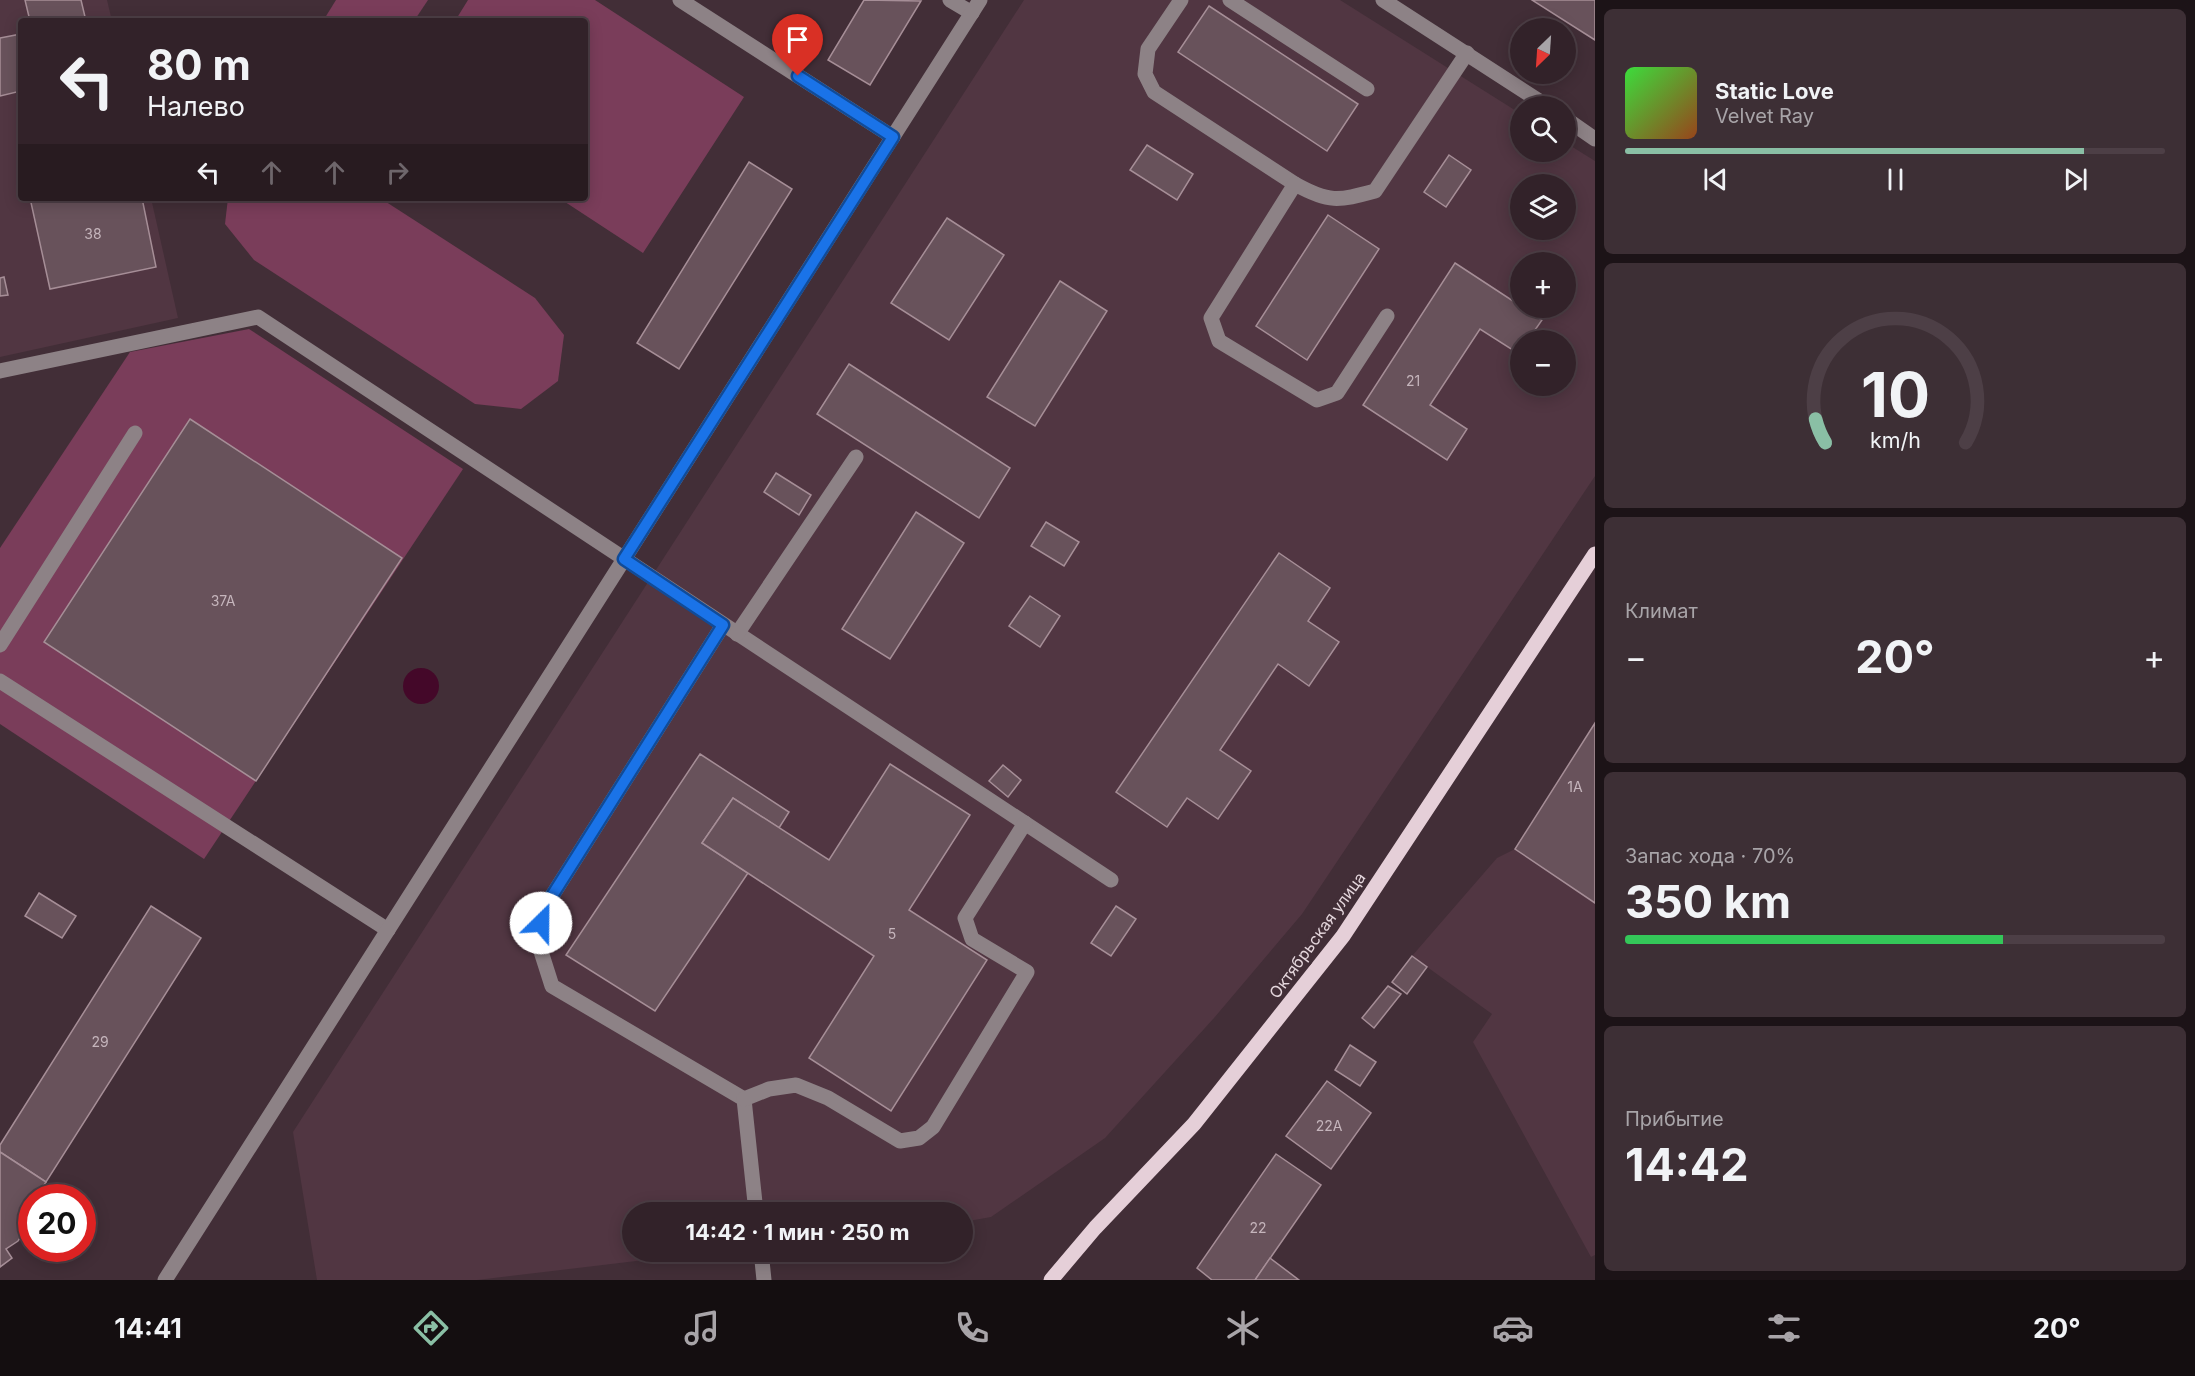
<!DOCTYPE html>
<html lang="ru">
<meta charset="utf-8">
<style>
:root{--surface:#322229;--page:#3d2f35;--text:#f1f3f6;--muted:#a8a4a8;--line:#4d3f46;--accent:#8abfa5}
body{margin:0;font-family:Inter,sans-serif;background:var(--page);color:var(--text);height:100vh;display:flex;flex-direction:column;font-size:22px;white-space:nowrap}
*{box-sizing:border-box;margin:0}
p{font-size:20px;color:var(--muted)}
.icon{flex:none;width:33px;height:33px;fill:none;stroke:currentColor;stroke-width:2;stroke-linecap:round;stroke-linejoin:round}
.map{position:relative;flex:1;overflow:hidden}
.drawer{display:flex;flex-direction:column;gap:9px;padding:9px;background:#1c1317;width:600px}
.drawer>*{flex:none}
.banner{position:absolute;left:18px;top:18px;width:570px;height:183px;border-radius:6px;box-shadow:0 3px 15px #0003,0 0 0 2px var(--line);background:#322229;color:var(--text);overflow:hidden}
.needle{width:39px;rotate:205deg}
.controls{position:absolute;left:1510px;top:18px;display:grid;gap:12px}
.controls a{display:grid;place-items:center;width:66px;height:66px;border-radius:50%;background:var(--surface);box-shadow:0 3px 15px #0003,0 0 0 2px var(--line);font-size:30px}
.speed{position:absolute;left:18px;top:1184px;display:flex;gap:12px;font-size:30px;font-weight:700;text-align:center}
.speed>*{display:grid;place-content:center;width:78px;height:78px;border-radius:50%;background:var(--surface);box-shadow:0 3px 15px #0003,0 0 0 2px var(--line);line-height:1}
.speed .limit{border:9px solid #d22;background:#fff;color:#111}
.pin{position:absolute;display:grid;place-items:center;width:51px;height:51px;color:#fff;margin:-62px -26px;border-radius:50% 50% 50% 0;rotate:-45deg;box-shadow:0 0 6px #0007}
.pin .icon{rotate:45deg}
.me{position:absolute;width:66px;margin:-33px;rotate:23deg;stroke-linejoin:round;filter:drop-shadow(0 0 4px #0008)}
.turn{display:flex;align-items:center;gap:21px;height:126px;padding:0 30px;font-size:27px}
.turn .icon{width:78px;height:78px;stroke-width:2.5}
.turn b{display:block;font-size:42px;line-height:51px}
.lanes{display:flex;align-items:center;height:57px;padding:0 30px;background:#0003;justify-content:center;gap:30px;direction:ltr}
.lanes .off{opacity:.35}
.big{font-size:45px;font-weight:700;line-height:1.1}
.drawer .card{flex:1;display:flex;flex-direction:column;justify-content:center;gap:9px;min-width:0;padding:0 21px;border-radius:9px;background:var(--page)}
.drawer .dial{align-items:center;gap:0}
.dial svg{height:156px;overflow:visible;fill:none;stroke:var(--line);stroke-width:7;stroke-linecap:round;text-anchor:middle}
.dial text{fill:var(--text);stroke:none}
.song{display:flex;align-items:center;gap:18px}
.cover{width:72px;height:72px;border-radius:9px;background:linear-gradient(135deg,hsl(120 70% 55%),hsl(20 70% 35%))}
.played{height:6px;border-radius:3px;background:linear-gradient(90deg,var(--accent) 85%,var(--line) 85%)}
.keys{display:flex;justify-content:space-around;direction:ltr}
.heat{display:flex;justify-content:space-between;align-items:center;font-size:33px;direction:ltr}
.charge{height:9px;border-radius:4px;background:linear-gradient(90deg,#34c759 70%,var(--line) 0)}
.trip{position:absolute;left:622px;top:1202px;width:351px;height:60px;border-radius:30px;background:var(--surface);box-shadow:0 3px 15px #0003,0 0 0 2px var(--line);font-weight:700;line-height:60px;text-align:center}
.menu{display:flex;height:96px;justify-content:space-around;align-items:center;background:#140e10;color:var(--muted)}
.menu .icon{width:42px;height:42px}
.menu .selected{color:var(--accent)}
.menu b{font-size:27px;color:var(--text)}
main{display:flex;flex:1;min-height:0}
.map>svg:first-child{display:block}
.built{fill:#513642;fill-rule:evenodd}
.green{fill:#7a3d5a}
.water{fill:#440829}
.building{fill:#68525b;stroke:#a68e97;stroke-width:1.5}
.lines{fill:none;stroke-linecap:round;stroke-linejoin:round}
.minor{stroke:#8d8286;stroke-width:15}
.major{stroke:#e5cfd8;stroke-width:15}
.route-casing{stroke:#114b97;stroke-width:15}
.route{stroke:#1a73e8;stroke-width:10}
.labels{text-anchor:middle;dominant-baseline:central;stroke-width:6;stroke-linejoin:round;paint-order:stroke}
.number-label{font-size:14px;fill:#c5b5bc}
.street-label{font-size:16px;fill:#e4d6dc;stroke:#422e37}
</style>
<main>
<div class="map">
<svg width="1595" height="1280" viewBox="0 0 1595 1280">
<rect width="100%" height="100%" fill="#422e37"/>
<g class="built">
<polygon points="0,0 107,0 112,21 21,21 21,198 151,198 178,318 0,357"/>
<path d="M1024 0H1340L1521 114V152H1566V143L1595 161V476L1302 914 1214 1018 1105 1138 991 1217 963 1222V1212H633V1251H720L477 1280H317L293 1132ZM1521 184H1566V230H1521ZM1521 262H1566V308H1521ZM1521 340H1566V386H1521Z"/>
<polygon points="1595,723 1595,1255 1591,1257 1473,1042 1492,1014 1412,956 1497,858 1515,849"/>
</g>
<g class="green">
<polygon points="336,0 428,0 414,21 323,21"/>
<polygon points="468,0 595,0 744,97 643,253 559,198 585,198 585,21 455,21"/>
<polygon points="228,198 380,198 535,298 564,335 558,381 521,409 475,404 254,260 225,224"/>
<polygon points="249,329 463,469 204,859 0,724 0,548 130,352"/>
</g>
<circle class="water" cx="421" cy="686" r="18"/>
<g class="building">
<polygon points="25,0 81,0 86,21 30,21"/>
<polygon points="864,0 921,1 870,85 828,60"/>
<polygon points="1532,0 1595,0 1595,40"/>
<polygon points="1209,6 1358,104 1327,151 1178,52"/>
<polygon points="21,34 21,91 0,96 0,38"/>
<polygon points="1147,145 1193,174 1177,200 1130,170"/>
<polygon points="1449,155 1471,170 1446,207 1424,192"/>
<polygon points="749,162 792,189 679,369 637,343"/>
<polygon points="30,198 142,198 156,267 50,289"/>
<polygon points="1328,215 1379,249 1307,360 1256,326"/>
<polygon points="947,218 1004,255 949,340 891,303"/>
<polygon points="1455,263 1542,320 1528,340 1521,340 1519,354 1480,329 1430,405 1467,429 1447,460 1363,405"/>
<polygon points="4,277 8,295 0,296 0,278"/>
<polygon points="1060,281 1107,311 1035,426 987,397"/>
<polygon points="849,364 1010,468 979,518 817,414"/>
<polygon points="190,419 402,558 256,781 44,642"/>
<polygon points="776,473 811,495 799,515 764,492"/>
<polygon points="916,512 964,543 890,659 842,629"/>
<polygon points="1046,522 1079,542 1064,566 1031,546"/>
<polygon points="1279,553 1330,588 1308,621 1339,642 1309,686 1278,664 1220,750 1251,771 1218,819 1187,798 1167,827 1116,792"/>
<polygon points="1030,596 1060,616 1040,647 1009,626"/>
<polygon points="1595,723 1595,903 1515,849"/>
<polygon points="700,754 789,812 779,828 733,798 702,843 748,873 655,1011 566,955"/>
<polygon points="890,764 970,815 909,910 987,960 891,1111 809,1058 874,956 702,843 733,798 829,860"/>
<polygon points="1003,765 1021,780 1008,797 989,781"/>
<polygon points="39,893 76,916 62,938 25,916"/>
<polygon points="151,906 201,938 46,1182 0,1152 0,1145"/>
<polygon points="1116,906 1136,919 1111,956 1091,943"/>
<polygon points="1412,956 1427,967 1407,994 1392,982"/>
<polygon points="1388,986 1401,994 1374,1028 1362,1018"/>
<polygon points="1350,1045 1376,1062 1360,1086 1335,1070"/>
<polygon points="1327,1081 1371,1113 1331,1169 1286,1136"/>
<polygon points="0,1152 46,1182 37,1197 32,1197 32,1220 18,1241 6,1249 12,1258 0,1267"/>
<polygon points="1276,1154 1321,1185 1255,1280 1212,1280 1197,1268"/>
<polygon points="1270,1258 1299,1280 1255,1280"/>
</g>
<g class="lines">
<g class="minor">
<polyline points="680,0 893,137"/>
<polyline points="950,0 972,13"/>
<polyline points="1181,0 1148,49 1145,74 1154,92 1295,184"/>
<polyline points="1230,0 1367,89"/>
<polyline points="1383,0 1547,106"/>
<polyline points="1566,119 1595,139"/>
<path d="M1387 316 1337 393 1317 400 1219 341 1211 318 1295 184C1329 203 1338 201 1375 191L1467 53"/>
<polyline points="0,371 258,317 1111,880"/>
<polyline points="723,625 545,907 537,939 552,986 744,1099 756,1212"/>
<polyline points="737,634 856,457"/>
<polyline points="0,645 135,433"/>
<polyline points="0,681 388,930"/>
<polyline points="744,1099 769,1089 796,1085 828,1098 900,1141 919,1138 933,1127 1027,972 972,939 965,918 1025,823"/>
<polyline points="761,1251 764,1280"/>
<polyline points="165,1280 980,0"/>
</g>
<polyline class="major" points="1051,1280 1095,1228 1194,1124 1343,936 1595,554"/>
</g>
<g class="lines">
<g class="route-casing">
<polyline id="route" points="541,923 545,907 723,625 624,559 893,137 798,76"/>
</g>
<use href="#route" class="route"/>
</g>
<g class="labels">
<g class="number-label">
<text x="93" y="233">38</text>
<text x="1413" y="380">21</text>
<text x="223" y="600">37А</text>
<text x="1575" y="786">1А</text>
<text x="892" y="933">5</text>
<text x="100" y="1041">29</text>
<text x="1329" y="1125">22А</text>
<text x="1258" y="1227">22</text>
</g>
<g class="street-label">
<text transform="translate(1317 935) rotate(-54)">Октябрьская улица</text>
</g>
</g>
</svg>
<div class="controls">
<a><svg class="needle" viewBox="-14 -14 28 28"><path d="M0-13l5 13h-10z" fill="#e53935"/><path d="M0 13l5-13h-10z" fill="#a8a4a8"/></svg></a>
<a><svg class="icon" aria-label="search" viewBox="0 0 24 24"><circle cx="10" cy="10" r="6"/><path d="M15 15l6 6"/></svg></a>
<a><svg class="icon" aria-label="layers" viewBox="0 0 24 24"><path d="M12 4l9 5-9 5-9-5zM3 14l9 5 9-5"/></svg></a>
<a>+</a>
<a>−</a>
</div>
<div class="speed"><div class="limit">20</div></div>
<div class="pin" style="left:798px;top:76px;background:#d93025"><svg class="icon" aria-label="arrive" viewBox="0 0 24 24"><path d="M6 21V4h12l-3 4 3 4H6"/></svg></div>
<svg class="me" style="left:541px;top:923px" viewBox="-20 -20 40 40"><circle r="19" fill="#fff"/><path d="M0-13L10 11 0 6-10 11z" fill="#1a73e8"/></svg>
<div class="trip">14:42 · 1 мин · 250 m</div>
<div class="banner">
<div class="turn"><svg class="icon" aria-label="left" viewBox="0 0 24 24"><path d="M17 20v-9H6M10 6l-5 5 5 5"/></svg><div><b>80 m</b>Налево</div></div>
<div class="lanes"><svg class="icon" aria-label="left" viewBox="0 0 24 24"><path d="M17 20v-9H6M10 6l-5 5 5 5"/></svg><svg class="icon off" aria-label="ahead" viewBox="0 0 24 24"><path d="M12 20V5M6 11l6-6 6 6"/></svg><svg class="icon off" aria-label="ahead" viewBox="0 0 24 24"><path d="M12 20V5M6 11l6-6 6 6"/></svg><svg class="icon off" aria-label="right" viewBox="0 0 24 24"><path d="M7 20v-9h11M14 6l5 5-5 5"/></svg></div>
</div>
</div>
<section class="drawer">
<div class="card">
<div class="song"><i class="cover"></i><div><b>Static Love</b><p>Velvet Ray</p></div></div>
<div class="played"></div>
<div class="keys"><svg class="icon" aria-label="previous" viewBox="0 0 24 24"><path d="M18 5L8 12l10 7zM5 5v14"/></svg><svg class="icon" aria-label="pause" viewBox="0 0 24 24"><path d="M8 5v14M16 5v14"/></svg><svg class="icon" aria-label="next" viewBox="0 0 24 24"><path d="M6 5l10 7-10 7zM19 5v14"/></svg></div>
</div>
<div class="card dial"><svg viewBox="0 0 100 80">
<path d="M14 69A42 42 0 1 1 86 69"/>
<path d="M14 69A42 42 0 0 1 9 57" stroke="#8abfa5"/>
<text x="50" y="56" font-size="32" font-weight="700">10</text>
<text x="50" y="72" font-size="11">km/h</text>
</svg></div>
<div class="card"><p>Климат</p>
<div class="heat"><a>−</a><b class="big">20°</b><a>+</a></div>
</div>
<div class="card"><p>Запас хода · 70%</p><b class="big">350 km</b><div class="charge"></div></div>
<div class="card"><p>Прибытие</p><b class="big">14:42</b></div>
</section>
</main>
<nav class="menu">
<b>14:41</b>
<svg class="icon selected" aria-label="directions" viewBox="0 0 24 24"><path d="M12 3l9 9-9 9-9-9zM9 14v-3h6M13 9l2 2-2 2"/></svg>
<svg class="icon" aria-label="music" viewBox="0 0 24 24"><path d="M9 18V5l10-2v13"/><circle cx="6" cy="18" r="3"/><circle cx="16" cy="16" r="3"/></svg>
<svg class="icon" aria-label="phone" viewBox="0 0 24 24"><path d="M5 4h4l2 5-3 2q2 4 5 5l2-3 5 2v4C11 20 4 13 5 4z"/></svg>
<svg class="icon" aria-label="climate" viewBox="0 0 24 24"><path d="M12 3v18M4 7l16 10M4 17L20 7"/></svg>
<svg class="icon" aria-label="car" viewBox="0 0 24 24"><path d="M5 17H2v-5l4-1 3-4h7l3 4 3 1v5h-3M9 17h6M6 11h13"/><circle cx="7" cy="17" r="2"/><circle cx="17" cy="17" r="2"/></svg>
<svg class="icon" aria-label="filters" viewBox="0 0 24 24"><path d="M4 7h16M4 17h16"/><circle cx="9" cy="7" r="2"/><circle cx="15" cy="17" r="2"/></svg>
<b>20°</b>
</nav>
